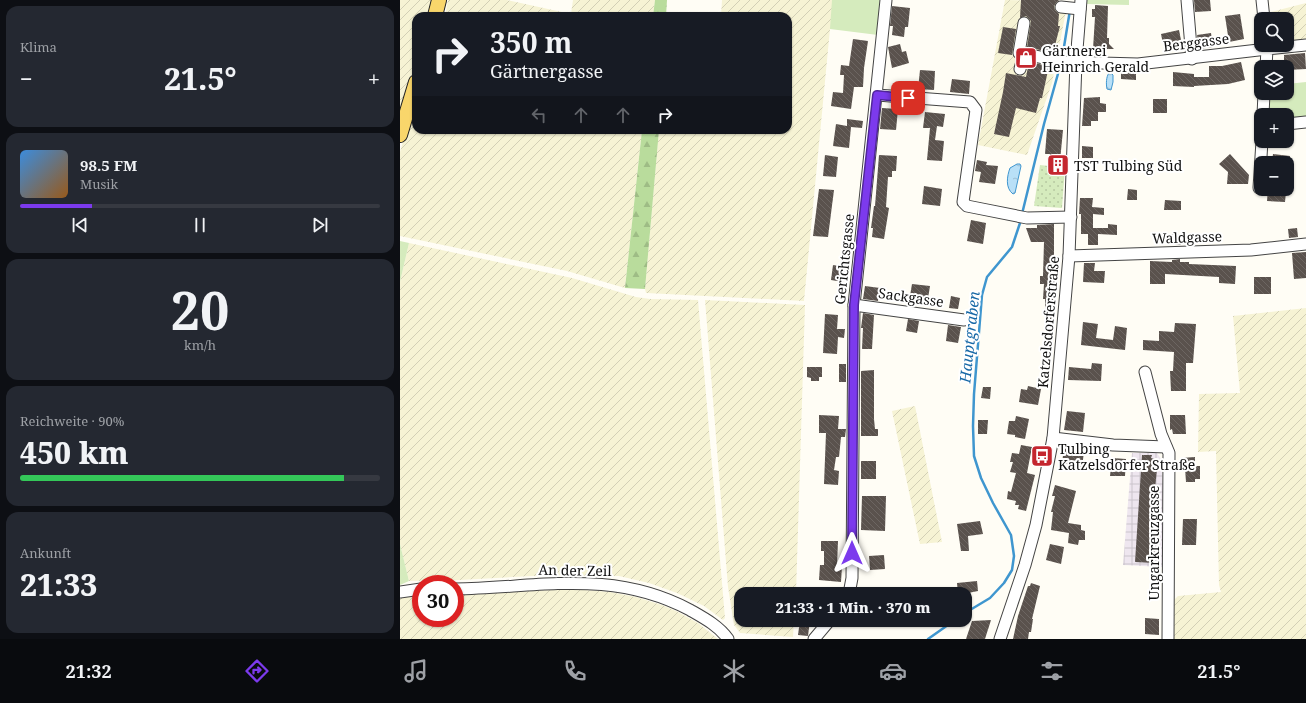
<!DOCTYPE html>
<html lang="de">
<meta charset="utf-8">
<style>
:root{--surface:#171b24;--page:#242831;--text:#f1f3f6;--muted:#9ea1a6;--line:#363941;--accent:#7c3aed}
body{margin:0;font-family:"Noto Serif",serif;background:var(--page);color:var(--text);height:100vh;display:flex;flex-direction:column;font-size:15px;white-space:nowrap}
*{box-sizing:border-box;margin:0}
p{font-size:13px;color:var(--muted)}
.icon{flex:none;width:22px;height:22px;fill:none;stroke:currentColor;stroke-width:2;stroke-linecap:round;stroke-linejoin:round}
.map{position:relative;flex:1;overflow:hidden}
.drawer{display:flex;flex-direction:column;gap:6px;padding:6px;background:#0d0f14;width:400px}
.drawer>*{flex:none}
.banner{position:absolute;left:12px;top:12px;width:380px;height:122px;border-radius:12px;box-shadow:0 1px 3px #0004;background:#171b24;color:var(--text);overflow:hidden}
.controls{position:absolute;left:854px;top:12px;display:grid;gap:8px}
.controls a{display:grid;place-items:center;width:40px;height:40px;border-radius:8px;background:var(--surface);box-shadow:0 1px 3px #0004;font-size:20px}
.speed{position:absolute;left:12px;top:575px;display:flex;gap:8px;font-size:20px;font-weight:700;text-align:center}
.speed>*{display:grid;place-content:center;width:52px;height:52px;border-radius:50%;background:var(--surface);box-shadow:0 1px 3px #0004;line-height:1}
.speed .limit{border:6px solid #d22;background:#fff;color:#111}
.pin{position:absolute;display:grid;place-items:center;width:34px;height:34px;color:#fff;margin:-17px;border-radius:8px;box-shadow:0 2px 6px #0006}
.me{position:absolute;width:44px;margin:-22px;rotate:0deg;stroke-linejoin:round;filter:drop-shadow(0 0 3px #0008)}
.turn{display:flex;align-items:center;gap:14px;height:84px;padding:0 12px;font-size:18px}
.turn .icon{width:52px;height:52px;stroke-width:2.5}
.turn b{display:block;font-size:28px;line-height:34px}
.lanes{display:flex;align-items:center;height:38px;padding:0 12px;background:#0003;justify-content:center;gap:20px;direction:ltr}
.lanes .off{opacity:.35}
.big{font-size:30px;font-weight:800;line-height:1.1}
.drawer .widget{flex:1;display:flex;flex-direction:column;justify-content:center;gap:6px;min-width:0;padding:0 14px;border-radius:12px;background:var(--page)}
.drawer .dial{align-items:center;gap:0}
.dial b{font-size:52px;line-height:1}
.song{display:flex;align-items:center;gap:12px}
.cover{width:48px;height:48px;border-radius:6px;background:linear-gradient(135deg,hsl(210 70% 55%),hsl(30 70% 35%))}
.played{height:4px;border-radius:2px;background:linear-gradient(90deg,var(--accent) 20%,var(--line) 20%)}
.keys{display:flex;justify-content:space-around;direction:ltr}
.heat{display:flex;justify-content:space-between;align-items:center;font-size:22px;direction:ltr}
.charge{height:6px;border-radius:3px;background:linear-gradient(90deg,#34c759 90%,var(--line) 0)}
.trip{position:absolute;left:334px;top:587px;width:238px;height:40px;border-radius:12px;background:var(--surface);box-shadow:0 1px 3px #0004;font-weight:800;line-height:40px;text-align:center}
.dock{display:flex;height:64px;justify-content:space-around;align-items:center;background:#090b0e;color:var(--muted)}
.dock .icon{width:28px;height:28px}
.dock .active{color:var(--accent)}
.dock b{font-size:18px;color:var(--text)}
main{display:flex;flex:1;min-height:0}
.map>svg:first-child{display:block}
.industrial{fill:url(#industrial-grid)}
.farmland{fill:url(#farmland-furrows)}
.grass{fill:#d5ebbd}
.forest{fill:url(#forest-firs)}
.park{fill:url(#park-dots)}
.water{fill:url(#water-ripples);stroke:#3f96cf}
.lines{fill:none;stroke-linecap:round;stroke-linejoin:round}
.stream{stroke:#3f96cf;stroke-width:2.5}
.building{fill:url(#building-back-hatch)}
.minor-casing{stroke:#444;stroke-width:13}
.major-casing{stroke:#222;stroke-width:16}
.minor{stroke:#fff;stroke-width:11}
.major{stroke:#f9d66b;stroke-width:14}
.route-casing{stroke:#51269a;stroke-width:10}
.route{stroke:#7c3aed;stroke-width:7}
.labels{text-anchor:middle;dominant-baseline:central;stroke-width:4;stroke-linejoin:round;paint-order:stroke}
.street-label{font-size:14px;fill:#111;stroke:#fff}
.poi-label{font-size:14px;fill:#111;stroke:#fff;text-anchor:start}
.water-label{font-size:15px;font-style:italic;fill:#1768a6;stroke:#fff}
</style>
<main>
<section class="drawer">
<div class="widget"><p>Klima</p>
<div class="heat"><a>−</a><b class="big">21.5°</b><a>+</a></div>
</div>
<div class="widget">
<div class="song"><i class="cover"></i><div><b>98.5 FM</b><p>Musik</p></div></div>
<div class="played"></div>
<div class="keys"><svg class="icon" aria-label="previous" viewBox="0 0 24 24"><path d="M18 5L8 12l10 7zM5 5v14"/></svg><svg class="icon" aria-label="pause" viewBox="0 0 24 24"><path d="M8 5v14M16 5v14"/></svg><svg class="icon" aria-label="next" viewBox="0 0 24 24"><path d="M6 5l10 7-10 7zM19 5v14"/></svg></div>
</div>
<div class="widget dial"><b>20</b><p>km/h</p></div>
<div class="widget"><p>Reichweite · 90%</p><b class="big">450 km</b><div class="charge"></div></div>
<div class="widget"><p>Ankunft</p><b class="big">21:33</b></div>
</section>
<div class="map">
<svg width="906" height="639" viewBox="0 0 906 639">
<defs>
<pattern id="industrial-grid" width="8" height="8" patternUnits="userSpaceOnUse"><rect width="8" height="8" fill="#eee6ef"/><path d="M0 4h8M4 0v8" fill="none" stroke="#cbc4cc"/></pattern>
<pattern id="farmland-furrows" width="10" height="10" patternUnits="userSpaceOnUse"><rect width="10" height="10" fill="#f6f3d4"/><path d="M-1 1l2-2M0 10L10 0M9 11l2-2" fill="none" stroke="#d2cfb5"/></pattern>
<pattern id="forest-firs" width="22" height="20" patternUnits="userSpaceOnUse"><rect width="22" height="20" fill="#b9dc9c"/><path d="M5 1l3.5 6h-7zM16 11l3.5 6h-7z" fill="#9ebc85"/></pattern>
<pattern id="park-dots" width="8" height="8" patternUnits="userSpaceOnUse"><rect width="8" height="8" fill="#d5ebbd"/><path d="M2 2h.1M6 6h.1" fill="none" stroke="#b6c8a1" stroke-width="1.8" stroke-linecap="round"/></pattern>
<pattern id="water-ripples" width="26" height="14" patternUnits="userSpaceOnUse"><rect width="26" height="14" fill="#b9e0f7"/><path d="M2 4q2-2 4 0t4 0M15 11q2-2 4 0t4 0" fill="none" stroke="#9ebfd3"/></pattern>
<pattern id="building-back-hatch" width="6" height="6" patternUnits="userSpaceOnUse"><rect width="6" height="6" fill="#5a524d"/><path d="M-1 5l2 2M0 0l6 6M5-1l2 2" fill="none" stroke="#6d6662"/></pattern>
</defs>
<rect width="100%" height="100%" fill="#fffdf5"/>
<polygon class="industrial" points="732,453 757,453 761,459 764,500 762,567 723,565"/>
<g class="farmland">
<polygon points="0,0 34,0 30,16 16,16 16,64 2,104 0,106"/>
<polygon points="48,0 107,0 171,14 173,0 255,0 253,16 45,16"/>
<polygon points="322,0 480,0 430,29 404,301 246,293 245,289 259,130 388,130 388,16 321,16"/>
<polygon points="605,0 668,1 652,83 627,155 578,145"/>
<polygon points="906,3 906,40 887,42 887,19 868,19 867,13"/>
<polygon points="16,97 16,130 242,130 225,288 167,271 0,236 0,152"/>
<polygon points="9,243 172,278 236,297 250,299 298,300 325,618 323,620 304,606 277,593 249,583 219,576 152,575 59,580 9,581 0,544 0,282"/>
<polygon points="305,300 405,305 396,594 341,594 341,620 394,620 393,637 340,633 334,625 328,587"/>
<polygon points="906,308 906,639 773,639 770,604 778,596 821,592 819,585 816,451 798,452 799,394 840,393 833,316"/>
<polygon points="515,406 542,542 520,544 492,411"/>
<polygon points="172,589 210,592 236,597 262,605 276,611 298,623 318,639 0,639 0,597 21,595 21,618 55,618 55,595"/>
</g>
<g class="grass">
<polygon points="432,0 480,0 478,35 430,29"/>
<polygon points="687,0 729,0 729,5 687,4"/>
<polygon points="906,82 906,120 887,121 887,115 869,115 868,114 868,93 887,93 887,84"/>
<polygon points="0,241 9,243 0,282"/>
<polygon points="0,544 9,581 0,585"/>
</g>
<g class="forest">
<polygon points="255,0 267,0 266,16 253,16"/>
<polygon points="242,130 259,130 245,289 225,288"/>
</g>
<polygon class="park" points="640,165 665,168 662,208 634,206"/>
<g class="water">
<path d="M709 73H711L713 75V82L711 90 707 89C706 84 706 77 709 73Z"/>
<path d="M617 164H620L621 166 615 193 613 194C605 188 607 176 610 168Z"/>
</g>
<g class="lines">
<g class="stream">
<polyline points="662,59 670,10"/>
<polyline points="622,214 644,124 661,63"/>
<polyline points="565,613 590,598 604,583 612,570 614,556 611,535 593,503 581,478 574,456 573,426 574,394 582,295 587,277 612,247 621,220"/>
<polyline points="528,639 555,620"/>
</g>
</g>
<g class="building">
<polygon points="621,0 659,0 656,3 654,6 655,10 659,14 658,26 660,26 653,53 627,47 631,21 626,16 620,18"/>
<polygon points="794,0 810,0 811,11 795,12"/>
<polygon points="695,5 708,6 707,38 709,38 709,44 714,49 693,49 695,17 692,17 692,9 695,9"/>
<polygon points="492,6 510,8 508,27 505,27 504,37 492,35 493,26 490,26"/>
<polygon points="840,14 844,39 829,42 825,16"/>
<polygon points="603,27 616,29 612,55 598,53"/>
<polygon points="779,30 782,45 764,49 761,34"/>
<polygon points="811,33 813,47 799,49 797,35"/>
<polygon points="453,39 468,41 464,68 463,87 454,87 451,109 431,106 433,92 443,93 444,75 440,75 441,65 449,66"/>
<polygon points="500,44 502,52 506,51 509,63 492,68 488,47"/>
<polygon points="905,53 906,69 887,70 887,67 873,67 873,62 884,60 884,55"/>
<polygon points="629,62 649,66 642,98 640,98 636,113 616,108 609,137 594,134 603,92 606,73 626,77"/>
<polygon points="841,62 845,80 828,84 794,86 794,87 773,86 773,72 794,74 794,77 809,77 809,66 822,66"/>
<polygon points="520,70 535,71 534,90 518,89"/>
<polygon points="721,71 736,71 736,80 721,79"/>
<polygon points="552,79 570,81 569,94 550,92"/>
<polygon points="700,97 700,103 706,104 706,112 698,112 698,121 691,121 691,126 682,126 684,98"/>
<rect x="753" y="99" width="14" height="14"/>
<polygon points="482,108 498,109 496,130 480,129"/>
<polygon points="525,112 545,114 543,127 537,126 535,140 544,141 542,161 527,160 530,128 523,128"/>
<polygon points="447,119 463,121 462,128 451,127 449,148 433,146 436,124 447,126"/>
<polygon points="647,129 663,130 660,161 649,160 650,154 645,154"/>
<polygon points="682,146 693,147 693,158 682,158"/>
<polygon points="830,154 849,175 848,184 827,184 828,172 819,164"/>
<polygon points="873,154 890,156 889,163 872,163"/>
<polygon points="425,155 438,157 436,177 423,176"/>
<polygon points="479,155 497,156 496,171 492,171 492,177 488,177 486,207 489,208 484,239 472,237 473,228 471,228 474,206 475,206"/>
<polygon points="577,160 587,162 586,165 598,166 595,184 579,182 581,172 575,171"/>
<polygon points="524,186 542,189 540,206 522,204"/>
<polygon points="419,189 434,190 428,237 413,236"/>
<polygon points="728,189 737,190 737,200 727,200"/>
<polygon points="868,189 881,189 881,192 886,192 885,202 867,201"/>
<polygon points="680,198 693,198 692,207 704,208 704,215 693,214 693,228 708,228 708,224 717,225 717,235 698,234 698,245 688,245 688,234 681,234 681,214 679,214"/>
<polygon points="765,200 781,201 781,210 764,210"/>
<polygon points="571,220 586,223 583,244 567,241"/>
<polygon points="654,224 654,269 657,269 654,325 645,324 645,299 643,299 644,284 640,284 640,276 643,276 644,242 631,242 626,228 637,228 637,225"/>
<polygon points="897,228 898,237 889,238 888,229"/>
<polygon points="769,234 781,234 781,245 769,244"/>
<polygon points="906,252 906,278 894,279 892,253"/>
<polygon points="780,259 780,262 789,262 789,264 836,266 835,284 819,283 819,277 765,274 765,284 750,284 750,261 772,262 772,260"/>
<polygon points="684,263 695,263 694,271 705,271 704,283 683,282"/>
<polygon points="433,265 445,267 443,282 431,280"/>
<rect x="854" y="277" width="17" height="17"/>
<polygon points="512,284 530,286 527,305 509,302"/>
<polygon points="465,286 480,288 478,301 463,299"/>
<polygon points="551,296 560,298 558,309 549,308"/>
<polygon points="463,313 474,315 472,349 462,349 463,328 461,328"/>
<polygon points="425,314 438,315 437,329 445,329 444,338 438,337 437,354 423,353"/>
<polygon points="508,319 519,321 517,333 506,331"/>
<polygon points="683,322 698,324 696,338 713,340 715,326 727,328 725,350 681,345"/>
<polygon points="775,323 796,324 793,363 786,363 786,391 771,391 770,371 773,371 774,352 743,350 743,340 759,341 759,331 774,332"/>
<polygon points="548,325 561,327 558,343 546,341"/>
<polygon points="692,363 702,364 701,381 668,380 669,367 691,369"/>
<rect x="439" y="364" width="7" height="18"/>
<polygon points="407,367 422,367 422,377 419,377 419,381 411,381 411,378 407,377"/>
<polygon points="474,370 474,419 475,429 478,429 478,436 461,436 461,371"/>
<polygon points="628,386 641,389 638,405 619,402 621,389 627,390"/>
<polygon points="583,387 591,387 590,399 581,398"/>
<polygon points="667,411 685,413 683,432 664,430"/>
<polygon points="419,415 439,416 438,429 446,429 445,437 441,437 439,457 436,457 434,470 439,471 438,485 424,484 426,433 419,433"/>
<polygon points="770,415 785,415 786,434 773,434 772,429 770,430"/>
<polygon points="616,416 629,419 625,439 615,437 615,435 607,434 609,421 615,421"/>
<polygon points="578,420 588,420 587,434 578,434"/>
<polygon points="621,445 632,447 627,473 635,475 626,511 618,509 619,505 615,505 616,501 607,499 608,491 611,492 616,473 610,472 613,462 610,462 612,453 619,454"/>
<polygon points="664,448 684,452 682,467 662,463"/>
<polygon points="742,455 752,455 751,458 755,459 754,468 757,469 755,489 760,489 754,563 735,562"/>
<polygon points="795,457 795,466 800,466 800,479 795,479 795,482 786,482 785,468 781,468 781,458"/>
<polygon points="712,458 726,459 725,476 710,476"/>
<rect x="461" y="461" width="15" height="18"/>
<polygon points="655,485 676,491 668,523 681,525 681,530 685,531 685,540 679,540 678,545 668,543 669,533 651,530 653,512 651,512 655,496 652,496"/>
<polygon points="462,496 486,496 485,531 461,530"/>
<polygon points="783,519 797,519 796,545 782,545"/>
<polygon points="580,521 583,534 568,536 569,551 561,551 557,524"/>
<polygon points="421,541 438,541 437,566 442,566 441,582 419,580 420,565 424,565 424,551 421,551"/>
<polygon points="650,544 664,547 661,564 646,560"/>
<polygon points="484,555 485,569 470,570 469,556"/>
<polygon points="577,581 578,591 568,593 568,594 558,594 557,583"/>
<polygon points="631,583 640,586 632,619 633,619 631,632 629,632 628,639 613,639 618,616 628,586 630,586"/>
<polygon points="745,618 759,619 759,635 745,634"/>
<polygon points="400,620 410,620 408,636 398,635"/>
<polygon points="591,620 585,639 566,639 572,621"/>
</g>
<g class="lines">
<g class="minor-casing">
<g id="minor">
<polyline points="787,0 792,59"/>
<polyline points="862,0 864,19"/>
<polyline points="661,7 680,9"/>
<polyline points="624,23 619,53 665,62 738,64 867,49 867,45"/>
<polyline points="866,67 867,49 906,45"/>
<polyline points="620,69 624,54"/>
<polyline points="477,95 570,102 576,110 563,202 567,206 627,218 671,217"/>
<polyline points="863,115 864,93"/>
<polyline points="887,124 906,122"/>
<polyline points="859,188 862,141"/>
<polyline points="669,256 851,250 906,244"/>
<polyline points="454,305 564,320"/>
<polyline points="745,372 761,434 769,453 768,639"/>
<polyline points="653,438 713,445 766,447"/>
<path d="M55 589C138 588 211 568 290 610 304 618 319 626 328 639"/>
<polyline points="0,592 21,589"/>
<polyline points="449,594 452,578 454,305 486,0"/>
<polyline points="414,639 430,620"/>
<polyline points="600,639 625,565 636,525 653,438 669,256 676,62 681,0"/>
</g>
</g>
<g class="major-casing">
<g id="major">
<polyline points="35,16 39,0"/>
<polyline points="0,135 16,82"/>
</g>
</g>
<use href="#minor" class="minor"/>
<use href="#major" class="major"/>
</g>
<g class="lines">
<g class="route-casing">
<polyline id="route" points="452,553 454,305 477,95 508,98"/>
</g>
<use href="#route" class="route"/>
</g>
<defs>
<g id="shop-square" transform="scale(1.15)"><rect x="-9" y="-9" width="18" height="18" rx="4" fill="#c4262e" stroke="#fff"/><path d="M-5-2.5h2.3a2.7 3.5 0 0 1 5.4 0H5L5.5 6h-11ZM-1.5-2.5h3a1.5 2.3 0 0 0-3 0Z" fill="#fff"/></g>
<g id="building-square" transform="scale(1.15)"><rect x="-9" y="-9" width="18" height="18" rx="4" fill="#c4262e" stroke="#fff"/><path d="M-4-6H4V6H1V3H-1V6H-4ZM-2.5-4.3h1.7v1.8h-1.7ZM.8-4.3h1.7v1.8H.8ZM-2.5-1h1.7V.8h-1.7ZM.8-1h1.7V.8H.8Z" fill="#fff"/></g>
<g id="bus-square" transform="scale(1.15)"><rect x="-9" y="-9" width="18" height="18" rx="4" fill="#c4262e" stroke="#fff"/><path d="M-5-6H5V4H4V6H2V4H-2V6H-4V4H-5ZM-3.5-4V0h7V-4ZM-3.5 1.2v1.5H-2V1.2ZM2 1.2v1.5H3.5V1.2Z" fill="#fff"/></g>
</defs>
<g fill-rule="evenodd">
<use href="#shop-square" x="626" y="58"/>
<use href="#building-square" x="658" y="165"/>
<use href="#bus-square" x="642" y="456"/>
</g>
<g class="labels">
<g class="street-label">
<text transform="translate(796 42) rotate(-7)">Berggasse</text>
<text transform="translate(787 237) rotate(-2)">Waldgasse</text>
<text transform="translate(444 259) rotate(-84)">Gerichtsgasse</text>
<text transform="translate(511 297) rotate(8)">Sackgasse</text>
<text transform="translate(648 322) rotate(-85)">Katzelsdorferstraße</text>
<text transform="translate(753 543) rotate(-90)">Ungarkreuzgasse</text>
<text transform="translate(175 570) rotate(1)">An der Zeil</text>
</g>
<g class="poi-label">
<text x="642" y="50">Gärtnerei<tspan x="642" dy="16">Heinrich Gerald</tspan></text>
<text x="674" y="165">TST Tulbing Süd</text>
<text x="658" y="448">Tulbing<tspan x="658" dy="16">Katzelsdorfer Straße</tspan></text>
</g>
<g class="water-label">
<text transform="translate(569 337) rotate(-84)">Hauptgraben</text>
</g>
</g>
</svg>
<div class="controls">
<a><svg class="icon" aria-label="search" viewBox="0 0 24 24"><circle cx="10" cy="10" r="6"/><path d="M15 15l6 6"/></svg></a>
<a><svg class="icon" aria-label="layers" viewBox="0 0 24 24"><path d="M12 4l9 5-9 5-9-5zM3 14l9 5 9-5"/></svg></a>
<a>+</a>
<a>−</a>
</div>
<div class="speed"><div class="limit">30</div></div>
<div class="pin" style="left:508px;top:98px;background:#d93025"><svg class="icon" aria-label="arrive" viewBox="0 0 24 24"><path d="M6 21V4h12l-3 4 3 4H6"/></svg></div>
<svg class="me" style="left:452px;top:553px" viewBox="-20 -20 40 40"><path d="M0-17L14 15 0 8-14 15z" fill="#7c3aed" stroke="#fff" stroke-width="4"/></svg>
<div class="trip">21:33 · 1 Min. · 370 m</div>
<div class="banner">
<div class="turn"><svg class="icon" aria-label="right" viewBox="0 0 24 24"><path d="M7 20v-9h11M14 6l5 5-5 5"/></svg><div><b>350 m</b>Gärtnergasse</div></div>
<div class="lanes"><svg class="icon off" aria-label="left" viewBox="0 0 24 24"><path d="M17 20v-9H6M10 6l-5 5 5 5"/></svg><svg class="icon off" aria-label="ahead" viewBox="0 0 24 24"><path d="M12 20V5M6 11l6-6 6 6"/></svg><svg class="icon off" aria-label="ahead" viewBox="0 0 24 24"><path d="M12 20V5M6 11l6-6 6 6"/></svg><svg class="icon" aria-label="right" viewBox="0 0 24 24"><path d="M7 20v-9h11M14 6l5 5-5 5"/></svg></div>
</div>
</div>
</main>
<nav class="dock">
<b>21:32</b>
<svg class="icon active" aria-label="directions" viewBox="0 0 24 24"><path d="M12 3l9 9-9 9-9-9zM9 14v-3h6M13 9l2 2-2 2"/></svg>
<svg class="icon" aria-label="music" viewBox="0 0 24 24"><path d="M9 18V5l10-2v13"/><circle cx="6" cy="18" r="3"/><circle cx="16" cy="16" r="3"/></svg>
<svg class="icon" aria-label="phone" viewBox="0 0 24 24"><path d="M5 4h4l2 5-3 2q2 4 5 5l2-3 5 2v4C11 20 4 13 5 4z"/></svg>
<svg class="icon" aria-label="climate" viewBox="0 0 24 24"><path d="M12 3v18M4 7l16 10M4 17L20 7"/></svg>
<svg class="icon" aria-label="car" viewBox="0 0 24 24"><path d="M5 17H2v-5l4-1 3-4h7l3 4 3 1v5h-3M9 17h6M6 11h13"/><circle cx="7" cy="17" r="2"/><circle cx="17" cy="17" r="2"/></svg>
<svg class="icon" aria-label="filters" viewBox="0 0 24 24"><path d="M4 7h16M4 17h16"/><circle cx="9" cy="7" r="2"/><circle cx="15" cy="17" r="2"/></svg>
<b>21.5°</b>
</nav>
